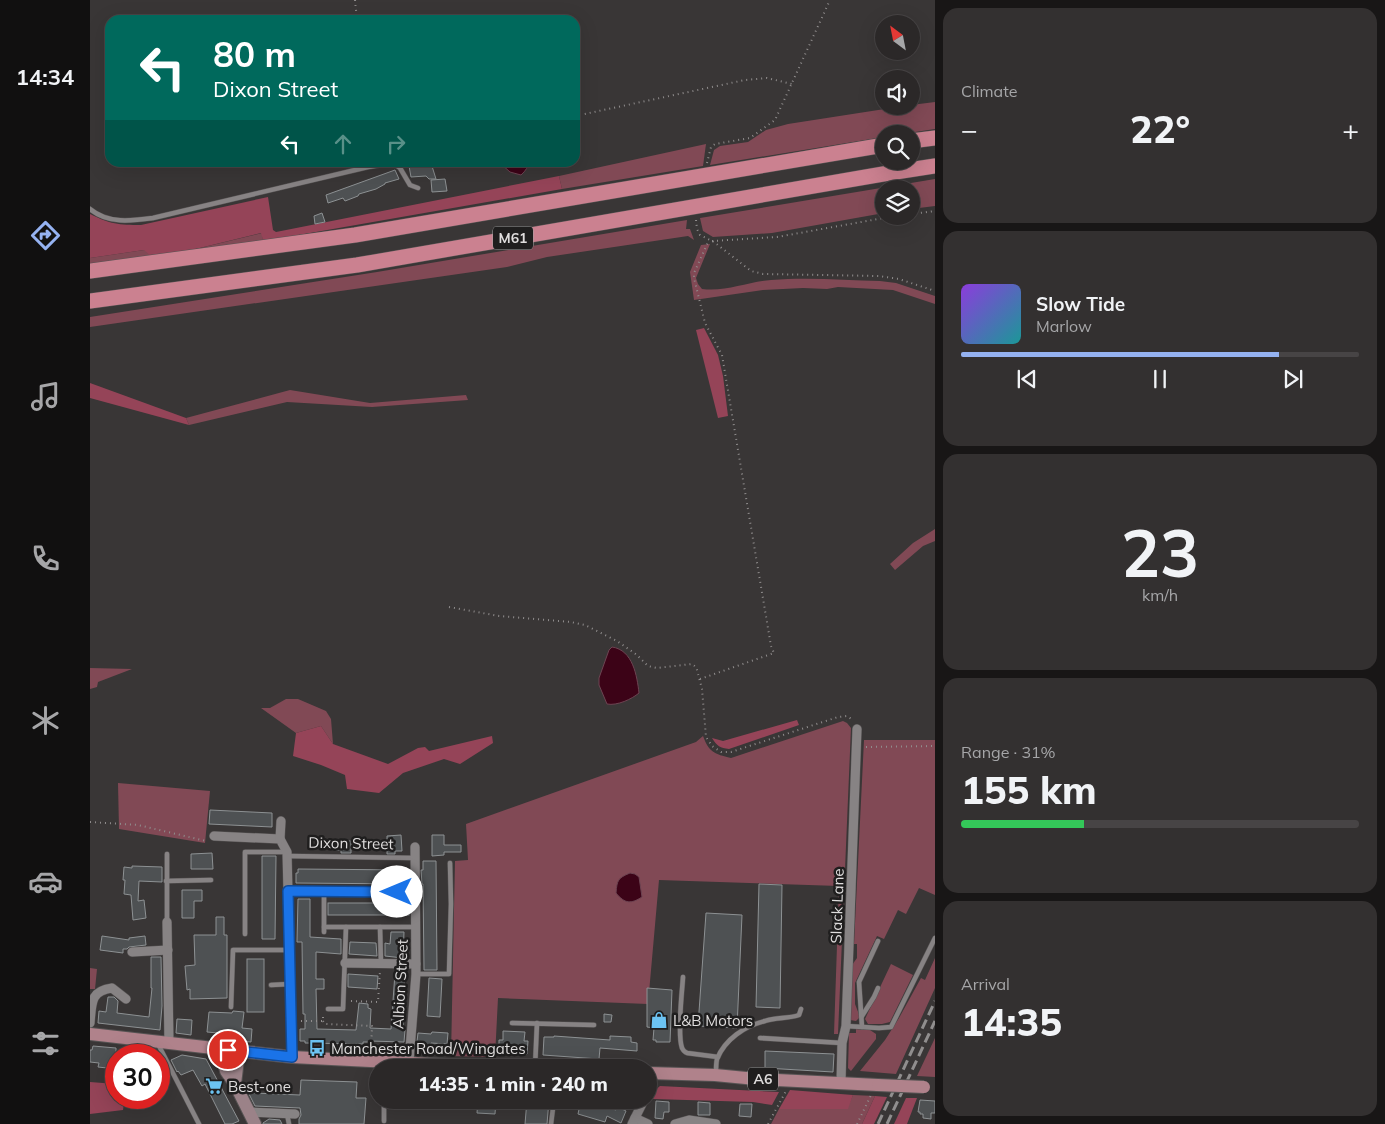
<!DOCTYPE html>
<meta charset="utf-8">
<style>
:root{--surface:#2b2828;--page:#333030;--text:#f1f3f6;--muted:#a6a6a8;--line:#474445;--accent:#95b2f1}
body{margin:0;font-family:Mulish,sans-serif;background:var(--page);color:var(--text);height:100vh;display:flex;flex-direction:column;font-size:19px;white-space:nowrap}
*{box-sizing:border-box;margin:0}
p{font-size:16px;color:var(--muted)}
.icon{flex:none;width:28px;height:28px;fill:none;stroke:currentColor;stroke-width:2;stroke-linecap:round;stroke-linejoin:round}
.map{position:relative;flex:1;overflow:hidden}
.sheet{display:flex;flex-direction:column;gap:8px;padding:8px;background:#181616;width:450px}
.sheet>*{flex:none}
.guide{position:absolute;left:15px;top:15px;width:475px;height:152px;border-radius:15px;box-shadow:0 5px 20px #0002,0 0 0 1px var(--line);background:#00695c;color:#fff;overflow:hidden}
.needle{width:32px;rotate:328deg}
.buttons{position:absolute;left:785px;top:15px;display:grid;gap:10px}
.buttons a{display:grid;place-items:center;width:45px;height:45px;border-radius:50%;background:var(--surface);box-shadow:0 5px 20px #0002,0 0 0 1px var(--line);font-size:25px}
.speed{position:absolute;left:15px;top:1044px;display:flex;gap:10px;font-size:25px;font-weight:700;text-align:center}
.speed>*{display:grid;place-content:center;width:65px;height:65px;border-radius:50%;background:var(--surface);box-shadow:0 5px 20px #0002,0 0 0 1px var(--line);line-height:1}
.speed .limit{border:8px solid #d22;background:#fff;color:#111}
.pin{position:absolute;display:grid;place-items:center;width:42px;height:42px;color:#fff;margin:-21px;border:2px solid #fff;border-radius:50%;box-shadow:0 1px 5px #0007}
.me{position:absolute;width:55px;margin:-28px;rotate:270deg;stroke-linejoin:round;filter:drop-shadow(0 0 4px #0008)}
.turn{display:flex;align-items:center;gap:18px;height:105px;padding:0 25px;font-size:22px}
.turn .icon{width:65px;height:65px;stroke-width:2.5}
.turn b{display:block;font-size:35px;line-height:42px}
.lanes{display:flex;align-items:center;height:48px;padding:0 25px;background:#0003;justify-content:center;gap:25px;direction:ltr}
.lanes .off{opacity:.35}
.big{font-size:38px;font-weight:800;line-height:1.1}
.sheet .card{flex:1;display:flex;flex-direction:column;justify-content:center;gap:8px;min-width:0;padding:0 18px;border-radius:15px;background:var(--page)}
.sheet .dial{align-items:center;gap:0}
.dial b{font-size:65px;line-height:1}
.song{display:flex;align-items:center;gap:15px}
.cover{width:60px;height:60px;border-radius:8px;background:linear-gradient(135deg,hsl(270 70% 55%),hsl(180 70% 35%))}
.played{height:5px;border-radius:2px;background:linear-gradient(90deg,var(--accent) 80%,var(--line) 80%)}
.keys{display:flex;justify-content:space-around;direction:ltr}
.heat{display:flex;justify-content:space-between;align-items:center;font-size:28px;direction:ltr}
.charge{height:8px;border-radius:4px;background:linear-gradient(90deg,#34c759 31%,var(--line) 0)}
.trip{position:absolute;left:279px;top:1059px;width:288px;height:50px;border-radius:25px;background:var(--surface);box-shadow:0 5px 20px #0002,0 0 0 1px var(--line);font-weight:800;line-height:50px;text-align:center}
main{display:flex;flex:1;min-height:0}
.menu{display:flex;flex-direction:column;width:90px;justify-content:space-around;align-items:center;background:#111010;color:var(--muted)}
.menu .icon{width:35px;height:35px}
.menu .current{color:var(--accent)}
.menu b{font-size:22px;color:var(--text)}
.map>svg:first-child{display:block}
.green{fill:#814955}
.forest{fill:#954458}
.water{fill:#3c0317;stroke:#6d4452}
.building{fill:#4e5153;stroke:#8d9193}
.lines{fill:none;stroke-linecap:round;stroke-linejoin:round}
.lane-casing{stroke:#565353;stroke-width:5.5}
.street-casing{stroke:#565353;stroke-width:10}
.secondary-casing{stroke:#565353;stroke-width:14}
.primary-casing{stroke:#565353;stroke-width:14}
.highway-casing{stroke:#565353;stroke-width:16}
.path{stroke:#908d8d;stroke-width:2;stroke-dasharray:1 4;stroke-linecap:butt}
.lane{stroke:#878384;stroke-width:4.5}
.street{stroke:#878384;stroke-width:9}
.secondary{stroke:#9b8288;stroke-width:12}
.primary{stroke:#b0828b;stroke-width:12}
.highway{stroke:#cb8190;stroke-width:15}
.rail{stroke:#908e8e;stroke-width:3;stroke-dasharray:10 5;stroke-linecap:butt}
.primary-bridge-casing{stroke:#565353;stroke-width:14;stroke-linecap:butt}
.primary-bridge{stroke:#b0828b;stroke-width:12}
.route-casing{stroke:#114b97;stroke-width:12}
.route{stroke:#1a73e8;stroke-width:9}
.labels{text-anchor:middle;dominant-baseline:central;stroke-width:5;stroke-linejoin:round;paint-order:stroke}
.shield{fill:#1f1e1e;stroke:#a5a4a4;stroke-width:1}
.shield-label{font-size:14px;font-weight:bold;fill:#dfdddd}
.street-label{font-size:15px;fill:#dfdddd;stroke:#1f1e1e}
.poi-label{font-size:15px;fill:#dfdddd;stroke:#1f1e1e;text-anchor:start}
</style>
<main>
<nav class="menu">
<b>14:34</b>
<svg class="icon current" aria-label="directions" viewBox="0 0 24 24"><path d="M12 3l9 9-9 9-9-9zM9 14v-3h6M13 9l2 2-2 2"/></svg>
<svg class="icon" aria-label="music" viewBox="0 0 24 24"><path d="M9 18V5l10-2v13"/><circle cx="6" cy="18" r="3"/><circle cx="16" cy="16" r="3"/></svg>
<svg class="icon" aria-label="phone" viewBox="0 0 24 24"><path d="M5 4h4l2 5-3 2q2 4 5 5l2-3 5 2v4C11 20 4 13 5 4z"/></svg>
<svg class="icon" aria-label="climate" viewBox="0 0 24 24"><path d="M12 3v18M4 7l16 10M4 17L20 7"/></svg>
<svg class="icon" aria-label="car" viewBox="0 0 24 24"><path d="M5 17H2v-5l4-1 3-4h7l3 4 3 1v5h-3M9 17h6M6 11h13"/><circle cx="7" cy="17" r="2"/><circle cx="17" cy="17" r="2"/></svg>
<svg class="icon" aria-label="filters" viewBox="0 0 24 24"><path d="M4 7h16M4 17h16"/><circle cx="9" cy="7" r="2"/><circle cx="15" cy="17" r="2"/></svg>
</nav>
<div class="map">
<svg width="845" height="1124" viewBox="0 0 845 1124">
<rect width="100%" height="100%" fill="#393636"/>
<g class="green">
<polygon points="845,102 845,129 812,134 794,134 794,137 620,165 624,150 630,146 658,142 676,130 698,124 814,106 821,106 821,105"/>
<polygon points="616,144 613,166 472,189 469,176"/>
<polygon points="845,179 845,206 821,209 821,189 794,189 794,213 682,233 623,237 613,231 610,218"/>
<polygon points="597,220 596,229 600,229 604,240 598,236 457,257 417,267 0,327 0,317 287,272"/>
<polygon points="172,233 173,240 0,266 0,258 54,250 85,254"/>
<path d="M620 244 606 278 608 284 612 289C636 292 657 282 681 280 716 277 755 280 790 281L806 283 845 296V304L803 290 748 287 737 289 713 288 673 290 604 300 600 272 611 245Z"/>
<polygon points="200,390 280,403 376,395 378,400 282,407 197,402 99,425 96,418"/>
<polygon points="845,529 845,541 833,546 805,570 800,564 823,543"/>
<polygon points="0,668 42,669 8,682 7,687 0,689"/>
<polygon points="196,699 208,699 236,711 241,719 243,744 231,726 206,733 171,708 180,708"/>
<path d="M753 721 757 723 761 728 748 1034H744L749 886 569 880 558 1004 408 998 405 1057 361 1056 365 861 378 860 376 824 606 742 613 736C619 752 624 754 641 758Z"/>
<polygon points="774,740 845,740 845,895 829,888 816,914 808,910 794,939 787,936 765,983 765,1004 770,1017 766,1021 760,1020 762,965 767,958 767,944 764,944"/>
<polygon points="28,783 120,791 115,843 29,829"/>
<polygon points="845,958 845,988 806,1074 770,1071 795,1040 809,1018 831,978 835,980"/>
<polygon points="801,964 823,975 800,1022 792,1024 778,1024 775,1019"/>
<polygon points="0,968 7,969 5,989 0,989"/>
<polygon points="766,1029 780,1030 786,1034 786,1039 761,1071 758,1068 759,1033 766,1033"/>
<polygon points="845,1038 845,1077 827,1076"/>
<polygon points="763,1095 785,1096 772,1124 681,1124 689,1109 757,1109"/>
</g>
<g class="forest">
<path d="M469 176 472 189 203 236 173 240 171 233 85 254 60 255 54 250 0 258V214C20 224 29 225 51 225L178 197 183 230 186 232Z"/>
<polygon points="614,328 628,355 633,376 638,416 628,418 606,330"/>
<polygon points="0,383 96,418 99,425 0,398"/>
<path d="M707 720 709 725 639 749C630 748 627 746 622 738L633 741Z"/>
<polygon points="231,726 243,744 298,764 328,748 335,747 339,751 402,736 403,743 370,764 354,759 313,773 289,793 257,789 255,775 231,765 203,756 206,733"/>
<polygon points="0,1082 26,1084 26,1098 61,1098 62,1104 34,1103 33,1110 0,1114"/>
<path d="M570 1086 689 1092 682 1105 663 1102 563 1099C563 1093 565 1090 570 1086Z"/>
<polygon points="700,1090 763,1095 758,1109 689,1109"/>
<polygon points="785,1096 797,1097 784,1124 772,1124"/>
<polygon points="816,1098 827,1098 817,1124 804,1124"/>
</g>
<g class="water">
<path d="M410 163H442C437 166 436 171 431 175L420 172Z"/>
<path d="M522 647C543 650 547 676 549 693 542 699 527 706 517 704L509 685V678L519 650Z"/>
<path d="M540 873 545 874 549 877 552 897C541 904 535 904 526 893 527 880 528 878 540 873Z"/>
</g>
<g class="building">
<polygon points="341,163 346,179 339,179 336,176 321,177 319,166"/>
<polygon points="305,170 309,179 295,183 295,184 286,189 269,194 268,196 255,201 253,198 238,203 236,195"/>
<polygon points="355,179 357,191 342,192 341,180"/>
<polygon points="232,213 235,222 225,224 224,216"/>
<polygon points="120,810 182,813 182,827 119,824"/>
<polygon points="311,835 312,851 305,851 305,854 297,854 297,836"/>
<polygon points="342,835 354,835 354,845 371,845 371,852 354,852 354,855 342,856"/>
<polygon points="245,841 261,841 261,853 251,853 251,850 245,850"/>
<polygon points="122,853 123,869 101,869 101,854"/>
<polygon points="172,856 186,856 185,939 172,939"/>
<polygon points="333,861 346,861 347,970 334,970 333,884 332,884 331,870 333,870"/>
<polygon points="42,866 72,867 72,882 49,881 48,901 54,900 56,918 43,920 41,895 34,894 35,880 33,880 34,867 42,868"/>
<polygon points="208,869 319,870 319,884 206,883 206,873 208,873"/>
<polygon points="669,884 692,885 690,1008 666,1007"/>
<polygon points="92,890 112,890 112,901 104,901 104,918 92,918"/>
<polygon points="208,899 220,899 220,937 251,939 251,954 226,952 226,979 234,979 234,989 226,989 227,1029 266,1030 269,1003 278,1004 278,1008 281,1009 280,1028 301,1029 305,973 315,974 314,986 316,986 313,1030 315,1030 314,1042 279,1041 279,1042 273,1042 273,1044 215,1043 215,1041 210,1041 210,1029 215,1029 215,1014 213,1014 212,942 207,942"/>
<rect x="238" y="903" width="81" height="12"/>
<polygon points="616,913 652,915 647,1028 608,1026"/>
<polygon points="126,917 134,917 134,935 137,935 137,998 100,999 100,989 97,990 95,966 105,965 104,935 126,935"/>
<polygon points="301,932 314,932 313,958 295,956 295,943 300,944"/>
<polygon points="12,936 39,940 39,938 55,936 56,945 39,947 37,949 33,949 33,953 10,950"/>
<polygon points="260,942 286,943 287,956 259,954"/>
<polygon points="61,957 71,957 72,1006 70,1030 8,1023 9,1011 16,1012 18,997 24,997 28,1001 27,1013 59,1017 62,988 61,988"/>
<rect x="157" y="959" width="17" height="53"/>
<polygon points="258,974 288,976 287,989 258,987"/>
<polygon points="339,978 352,979 350,1017 337,1016"/>
<polygon points="557,988 582,990 580,1042 566,1042 566,1040 563,1040 564,1028 557,1027"/>
<polygon points="143,1011 154,1012 152,1028 162,1029 161,1042 140,1040 140,1034 117,1032 119,1012 142,1013"/>
<polygon points="514,1014 522,1015 521,1022 514,1022"/>
<polygon points="87,1019 102,1020 101,1035 86,1033"/>
<polygon points="413,1031 435,1032 434,1041 438,1041 437,1054 409,1053 409,1040 413,1040"/>
<polygon points="342,1032 358,1033 357,1044 341,1043 340,1051 326,1050 328,1033 341,1034"/>
<polygon points="464,1036 520,1040 520,1036 541,1037 541,1042 547,1043 547,1051 510,1048 509,1059 453,1055 454,1037 464,1037"/>
<polygon points="3,1046 26,1048 26,1069 8,1067 9,1063 0,1062 0,1050 2,1050"/>
<polygon points="675,1051 744,1054 743,1072 675,1068"/>
<polygon points="92,1055 116,1059 149,1121 142,1124 135,1124 115,1084 112,1086 103,1070 91,1075 88,1071 87,1072 81,1060"/>
<polygon points="74,1064 78,1073 69,1072 69,1067"/>
<polygon points="211,1080 267,1082 266,1098 276,1098 274,1124 209,1124 209,1119 211,1115 210,1108 165,1106 154,1084 162,1083 164,1093 210,1095"/>
<polygon points="388,1100 406,1100 405,1114 387,1113"/>
<polygon points="437,1100 459,1100 457,1124 435,1124"/>
<polygon points="491,1100 501,1103 514,1108 515,1107 526,1110 528,1107 536,1111 531,1123 517,1116 515,1122 488,1114"/>
<polygon points="830,1100 845,1101 845,1113 841,1113 841,1119 833,1118 833,1114 830,1114 830,1112 828,1112"/>
<polygon points="566,1101 579,1102 579,1112 574,1112 573,1119 565,1118"/>
<polygon points="608,1102 620,1103 620,1115 608,1115"/>
<polygon points="650,1104 662,1104 661,1117 649,1116"/>
<polygon points="179,1119 190,1120 192,1124 173,1124 173,1123"/>
</g>
<g class="lines">
<g class="lane-casing">
<g id="lane">
<path d="M0 209C18 224 41 221 63 218L278 167 303 163 310 168 320 185 328 188"/>
<polyline points="197,856 325,858"/>
<polyline points="76,881 121,880"/>
<polyline points="77,922 77,854"/>
<polyline points="234,927 325,927"/>
<polyline points="290,927 291,964"/>
<polyline points="234,932 234,891"/>
<polyline points="155,934 155,852 197,852"/>
<polyline points="326,974 359,974 361,904 360,863"/>
<path d="M593 977C592 993 587 1034 592 1048 594 1052 594 1051 597 1053L628 1057"/>
<polyline points="181,985 200,984"/>
<polyline points="141,1007 143,950 199,950"/>
<polyline points="238,1009 253,1009 256,927"/>
<polyline points="772,1016 784,997 788,988"/>
<polyline points="422,1023 504,1025"/>
<polyline points="756,1026 789,1028 801,1027 845,938"/>
<polyline points="772,1027 769,982 788,941"/>
<polyline points="670,1038 752,1043"/>
<polyline points="68,1044 109,1124"/>
<polyline points="445,1068 447,1023"/>
<path d="M626 1074C626 1069 626 1063 627 1059 635 1039 655 1026 675 1021 686 1017 698 1019 709 1015L711 1009"/>
<polyline points="294,1100 294,1121"/>
<polyline points="197,1114 199,1124"/>
<polyline points="461,1124 464,1100"/>
</g>
</g>
<g class="street-casing">
<g id="street">
<polyline points="124,836 190,839 197,852 202,1057"/>
<polyline points="190,839 191,821"/>
<polyline points="198,891 326,892"/>
<polyline points="77,922 79,1043"/>
<polyline points="42,952 78,950"/>
<polyline points="255,963 326,964"/>
<path d="M0 1023C2 1003 0 991 22 988L36 999"/>
<polyline points="319,1062 326,974 325,847"/>
<polyline points="751,1082 752,1043 756,1026 767,729"/>
<polyline points="159,1112 205,1114"/>
<polyline points="545,1118 558,1124"/>
<polyline points="542,1124 554,1100"/>
<polyline points="585,1124 599,1120 626,1124"/>
</g>
</g>
<g class="secondary-casing">
<g id="secondary">
<polyline points="129,1049 136,1071 145,1084 165,1124"/>
<polyline points="145,1084 149,1051"/>
</g>
</g>
<g class="primary-casing">
<g id="primary">
<polyline points="0,1034 202,1057 418,1068"/>
<polyline points="558,1073 625,1075 666,1079 788,1085"/>
</g>
</g>
<g class="highway-casing">
<g id="highway">
<polyline points="821,141 845,138"/>
<polyline points="0,271 265,235 794,145"/>
<polyline points="0,301 267,265 799,173 845,166"/>
</g>
</g>
<g class="path">
<polyline points="265,0 267,20"/>
<polyline points="485,116 655,80 677,78 702,84"/>
<polyline points="617,163 621,147 625,144 660,138 685,120 740,0"/>
<polyline points="821,214 845,211"/>
<polyline points="606,220 607,229 610,235 624,242 661,271 673,274 789,276 809,279 845,291"/>
<polyline points="622,241 687,237 805,216"/>
<polyline points="359,607 409,616 481,622 495,625 527,641 547,655 558,666 567,668 602,664 606,667 607,670 612,689 616,737 622,746 631,752 641,752 748,717 757,716 763,720"/>
<polyline points="610,679 684,653 681,646 632,355 615,323 604,278 604,273 619,240"/>
<polyline points="776,747 845,746"/>
<polyline points="0,822 48,825 116,841"/>
<polyline points="261,1001 288,1002 290,971"/>
<polyline points="211,1021 233,1021 233,1013"/>
<polyline points="233,1021 235,1024 282,1026 281,1051"/>
<polyline points="678,1124 696,1091"/>
<polyline points="767,1124 781,1095"/>
</g>
<use href="#lane" class="lane"/>
<use href="#street" class="street"/>
<use href="#secondary" class="secondary"/>
<use href="#primary" class="primary"/>
<use href="#highway" class="highway"/>
<g class="rail">
<polyline points="788,1124 845,1001"/>
<polyline points="797,1124 845,1021"/>
</g>
<g class="primary-bridge-casing">
<polyline id="primary-bridge" points="788,1085 834,1087"/>
</g>
<use href="#primary-bridge" class="primary-bridge"/>
</g>
<g class="lines">
<g class="route-casing">
<polyline id="route" points="138,1050 202,1057 198,891 307,892"/>
</g>
<use href="#route" class="route"/>
</g>
<defs>
<g id="shop-bare" transform="scale(1.35)"><path d="M-5-2.5h2.3a2.7 3.5 0 0 1 5.4 0H5L5.5 6h-11ZM-1.5-2.5h3a1.5 2.3 0 0 0-3 0Z" fill="#6cc3f2" stroke="#1f1e1e" stroke-width="2.5" paint-order="stroke"/></g>
<g id="bus-bare" transform="scale(1.35)"><path d="M-5-6H5V4H4V6H2V4H-2V6H-4V4H-5ZM-3.5-4V0h7V-4ZM-3.5 1.2v1.5H-2V1.2ZM2 1.2v1.5H3.5V1.2Z" fill="#6cc3f2" stroke="#1f1e1e" stroke-width="2.5" paint-order="stroke"/></g>
<g id="supermarket-bare" transform="scale(1.35)"><path d="M-6-5.5h2.5l.6 2H6L4.5 2H-2.5L-4.4-4H-6ZM-1.5 3.2a1.3 1.3 0 1 0 .1 0ZM3 3.2a1.3 1.3 0 1 0 .1 0Z" fill="#6cc3f2" stroke="#1f1e1e" stroke-width="2.5" paint-order="stroke"/></g>
</defs>
<g fill-rule="evenodd">
<use href="#shop-bare" x="569" y="1020"/>
<use href="#bus-bare" x="227" y="1048"/>
<use href="#supermarket-bare" x="124" y="1086"/>
</g>
<g class="labels">
<g class="shield">
<rect x="403" y="226.5" width="40" height="23" rx="4"/>
<rect x="658" y="1067.5" width="30" height="23" rx="4"/>
</g>
<g class="shield-label">
<text x="423" y="238">M61</text>
<text x="673" y="1079">A6</text>
</g>
<g class="street-label">
<text transform="translate(261 843) rotate(1)">Dixon Street</text>
<text transform="translate(747 906) rotate(-88)">Slack Lane</text>
<text transform="translate(310 984) rotate(-87)">Albion Street</text>
</g>
<g class="poi-label">
<text x="583" y="1020">L&amp;B Motors</text>
<text x="241" y="1048">Manchester Road/Wingates</text>
<text x="138" y="1086">Best-one</text>
</g>
</g>
</svg>
<div class="buttons">
<a><svg class="needle" viewBox="-14 -14 28 28"><path d="M0-13l5 13h-10z" fill="#e53935"/><path d="M0 13l5-13h-10z" fill="#a6a6a8"/></svg></a>
<a><svg class="icon" aria-label="sound" viewBox="0 0 24 24"><path d="M4 9h4l5-4v14l-5-4H4zM17 9q2 3 0 6"/></svg></a>
<a><svg class="icon" aria-label="search" viewBox="0 0 24 24"><circle cx="10" cy="10" r="6"/><path d="M15 15l6 6"/></svg></a>
<a><svg class="icon" aria-label="layers" viewBox="0 0 24 24"><path d="M12 4l9 5-9 5-9-5zM3 14l9 5 9-5"/></svg></a>
</div>
<div class="speed"><div class="limit">30</div></div>
<div class="pin" style="left:138px;top:1050px;background:#d93025"><svg class="icon" aria-label="arrive" viewBox="0 0 24 24"><path d="M6 21V4h12l-3 4 3 4H6"/></svg></div>
<svg class="me" style="left:307px;top:892px" viewBox="-20 -20 40 40"><circle r="19" fill="#fff"/><path d="M0-13L10 11 0 6-10 11z" fill="#1a73e8"/></svg>
<div class="trip">14:35 · 1 min · 240 m</div>
<div class="guide">
<div class="turn"><svg class="icon" aria-label="left" viewBox="0 0 24 24"><path d="M17 20v-9H6M10 6l-5 5 5 5"/></svg><div><b>80 m</b>Dixon Street</div></div>
<div class="lanes"><svg class="icon" aria-label="left" viewBox="0 0 24 24"><path d="M17 20v-9H6M10 6l-5 5 5 5"/></svg><svg class="icon off" aria-label="ahead" viewBox="0 0 24 24"><path d="M12 20V5M6 11l6-6 6 6"/></svg><svg class="icon off" aria-label="right" viewBox="0 0 24 24"><path d="M7 20v-9h11M14 6l5 5-5 5"/></svg></div>
</div>
</div>
<section class="sheet">
<div class="card"><p>Climate</p>
<div class="heat"><a>−</a><b class="big">22°</b><a>+</a></div>
</div>
<div class="card">
<div class="song"><i class="cover"></i><div><b>Slow Tide</b><p>Marlow</p></div></div>
<div class="played"></div>
<div class="keys"><svg class="icon" aria-label="previous" viewBox="0 0 24 24"><path d="M18 5L8 12l10 7zM5 5v14"/></svg><svg class="icon" aria-label="pause" viewBox="0 0 24 24"><path d="M8 5v14M16 5v14"/></svg><svg class="icon" aria-label="next" viewBox="0 0 24 24"><path d="M6 5l10 7-10 7zM19 5v14"/></svg></div>
</div>
<div class="card dial"><b>23</b><p>km/h</p></div>
<div class="card"><p>Range · 31%</p><b class="big">155 km</b><div class="charge"></div></div>
<div class="card"><p>Arrival</p><b class="big">14:35</b></div>
</section>
</main>
